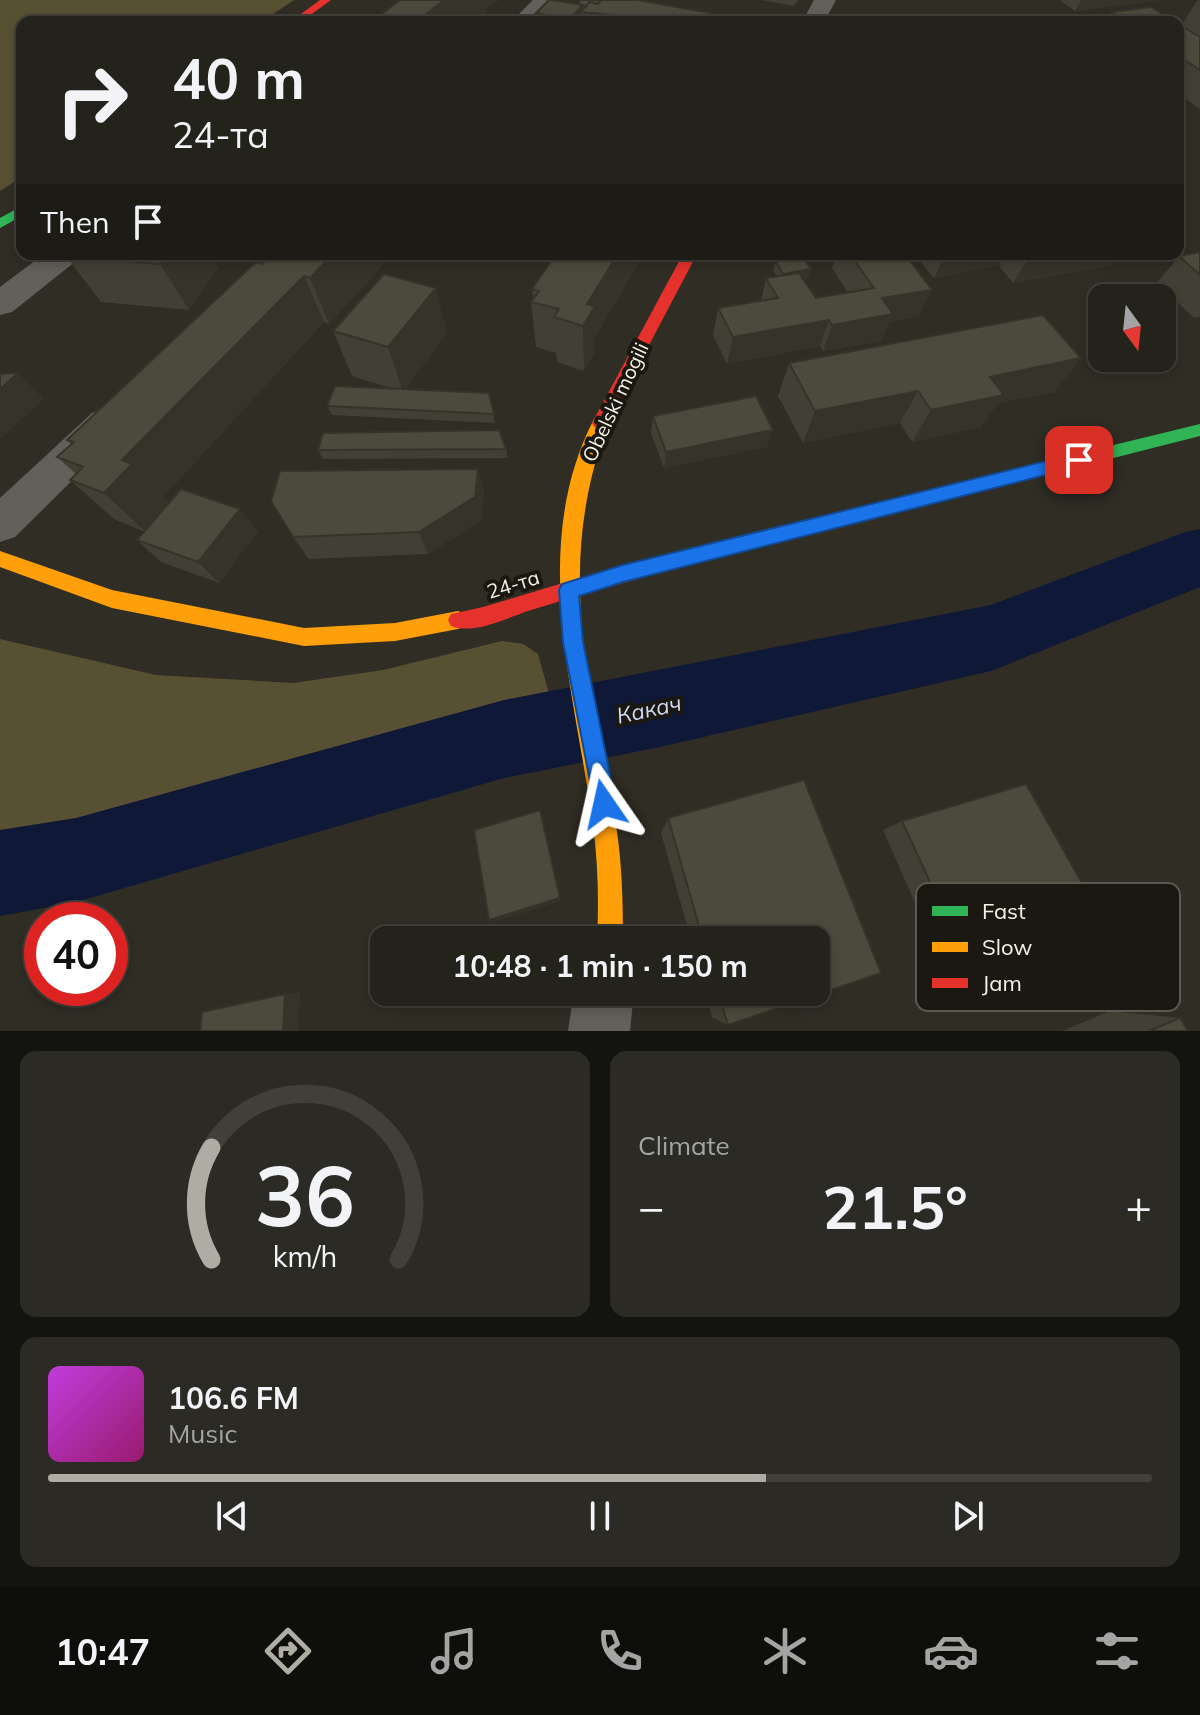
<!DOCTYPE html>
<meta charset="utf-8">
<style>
:root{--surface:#23221b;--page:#2b2a24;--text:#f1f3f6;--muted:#a3a4a3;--line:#403f3a;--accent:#afada3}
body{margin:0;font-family:Mulish,sans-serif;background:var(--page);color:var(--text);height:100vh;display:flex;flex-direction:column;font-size:30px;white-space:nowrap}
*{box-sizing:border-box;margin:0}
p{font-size:26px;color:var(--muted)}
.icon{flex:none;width:44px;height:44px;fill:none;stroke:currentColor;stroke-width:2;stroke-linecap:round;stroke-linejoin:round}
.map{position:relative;height:1031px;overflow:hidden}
.drawer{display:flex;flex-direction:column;gap:20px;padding:20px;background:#13130f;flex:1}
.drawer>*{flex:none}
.hud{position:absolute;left:16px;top:16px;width:1168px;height:244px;border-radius:16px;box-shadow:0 4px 12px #0003,0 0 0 2px var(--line);background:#23221b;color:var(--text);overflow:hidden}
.needle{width:52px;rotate:165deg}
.tools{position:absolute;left:1088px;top:284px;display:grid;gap:16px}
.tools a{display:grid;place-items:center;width:88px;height:88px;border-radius:16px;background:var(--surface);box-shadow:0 4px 12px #0003,0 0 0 2px var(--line);font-size:40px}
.speed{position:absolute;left:24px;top:902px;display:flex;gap:16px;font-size:40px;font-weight:700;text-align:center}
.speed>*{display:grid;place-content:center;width:104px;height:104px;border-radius:50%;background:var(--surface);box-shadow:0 4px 12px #0003,0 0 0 2px var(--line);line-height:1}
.speed .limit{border:12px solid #d22;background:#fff;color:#111}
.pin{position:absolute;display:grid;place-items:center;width:68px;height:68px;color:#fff;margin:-34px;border-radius:16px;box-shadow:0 4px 12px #0006}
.me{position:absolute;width:88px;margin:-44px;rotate:349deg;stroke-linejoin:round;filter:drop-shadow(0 0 6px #0008)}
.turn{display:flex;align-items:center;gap:28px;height:168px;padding:0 24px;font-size:36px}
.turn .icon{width:104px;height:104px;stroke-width:2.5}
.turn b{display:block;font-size:56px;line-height:68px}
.then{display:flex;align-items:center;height:76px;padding:0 24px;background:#0003;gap:16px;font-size:30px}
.big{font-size:60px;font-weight:700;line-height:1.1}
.drawer .card{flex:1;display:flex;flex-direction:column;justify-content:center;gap:12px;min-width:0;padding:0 28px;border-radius:16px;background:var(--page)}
.drawer .dial{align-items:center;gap:0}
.dial svg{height:208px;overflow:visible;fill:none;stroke:var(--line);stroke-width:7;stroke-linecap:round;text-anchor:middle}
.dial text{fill:var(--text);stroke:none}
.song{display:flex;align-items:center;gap:24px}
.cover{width:96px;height:96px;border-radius:12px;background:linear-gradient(135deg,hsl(290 70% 55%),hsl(320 70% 35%))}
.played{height:8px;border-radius:4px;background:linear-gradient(90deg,var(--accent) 65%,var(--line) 65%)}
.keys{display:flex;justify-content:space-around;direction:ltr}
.heat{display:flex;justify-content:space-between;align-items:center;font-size:44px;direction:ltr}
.drawer .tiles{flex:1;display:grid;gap:20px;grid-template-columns:1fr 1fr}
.card:last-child{grid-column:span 2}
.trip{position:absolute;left:370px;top:926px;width:460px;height:80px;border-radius:16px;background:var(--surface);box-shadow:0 4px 12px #0003,0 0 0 2px var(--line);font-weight:700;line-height:80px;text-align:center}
.tab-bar{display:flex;height:128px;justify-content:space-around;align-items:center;background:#0e0e0b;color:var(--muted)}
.tab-bar .icon{width:56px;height:56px}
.tab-bar .selected{color:var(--accent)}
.tab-bar b{font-size:36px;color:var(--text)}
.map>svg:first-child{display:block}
.green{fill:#585033}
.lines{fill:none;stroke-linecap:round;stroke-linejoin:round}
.river{fill:#101837;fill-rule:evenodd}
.street{fill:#62605b;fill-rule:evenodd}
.fast{fill:#30b455;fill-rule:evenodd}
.slow{fill:#ff9f0a;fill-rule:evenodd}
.jam{fill:#e5322d;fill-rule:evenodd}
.wall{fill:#414034}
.shaded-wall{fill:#35342a}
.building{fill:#4c4a3c;stroke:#35342a;stroke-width:2}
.route{fill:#1a73e8;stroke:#114b97;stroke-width:2}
.labels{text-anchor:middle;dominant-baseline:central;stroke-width:8;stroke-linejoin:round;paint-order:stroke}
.street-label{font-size:20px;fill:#f4f2e7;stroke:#1a1811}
.water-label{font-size:22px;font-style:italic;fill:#d1dbf7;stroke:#1a1811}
.key{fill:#1a1811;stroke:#5b5951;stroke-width:2}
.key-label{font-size:22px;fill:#f4f2e7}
</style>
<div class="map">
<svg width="1200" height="1031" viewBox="0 0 1200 1031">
<rect width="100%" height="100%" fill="#2f2d24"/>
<g class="green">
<polygon points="0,0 294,0 261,22 22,22 22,177 0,191"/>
<polygon points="0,639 156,675 293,683 383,670 502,641 523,644 538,654 555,715 235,790 0,832"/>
</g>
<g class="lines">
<polygon class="river" points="1200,529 1200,587 991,671 660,747 504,778 76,902 0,916 0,830 76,818 504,700 991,605 1185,532"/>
<g class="street">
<polygon points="533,0 556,0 535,22 511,22"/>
<polygon points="814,0 836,0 824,22 802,22"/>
<polygon points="44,254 81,254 76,261 12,312 0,315 0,287"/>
<polygon points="106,408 120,413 125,423 120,433 15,537 0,542 0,498 92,413"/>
<polygon points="574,992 634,992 630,1031 568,1031"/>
</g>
<g class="fast">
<polygon points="22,206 22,216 0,228 0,218"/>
<polygon points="1200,424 1200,436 854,524 848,521 845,516 848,511 854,508"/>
</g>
<g class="slow">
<path d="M600 417 608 423C589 475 579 528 580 584 580 666 604 744 616 825 622 863 623 901 623 940H597C599 901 598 863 593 825 575 692 528 547 594 419Z"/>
<polygon points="0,551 112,590 304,628 395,623 458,611 465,614 468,620 465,626 458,629 395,641 304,646 112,608 0,567"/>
</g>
<g class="jam">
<polygon points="320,0 331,0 301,22 290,22"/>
<polygon points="683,254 697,254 606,427 594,427 592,423"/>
<path d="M854 508 860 511 863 516 860 521 854 524C745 551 636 577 528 611 507 618 473 635 451 626L448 620 451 614 483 607 623 565Z"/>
</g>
</g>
<g class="wall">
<polygon points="760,0 798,0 794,6"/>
<polygon points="1059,0 1161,0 1075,11"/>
<polygon points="1200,0 1200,109 1178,94 1178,24 1181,26 1197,1"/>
<polygon points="577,4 733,22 536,22 536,13"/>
<polygon points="1112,12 1175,22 1106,22"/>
<polygon points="1200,252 1200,317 1194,318 1157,283 1179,256"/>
<polygon points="68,254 211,254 218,268 189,310 101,302 66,256"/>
<polygon points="393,254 329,324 324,322 163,497 169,503 258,531 219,583 161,562 137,540 145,532 114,519 70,480 76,474 57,457 71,444 67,440 262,264"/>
<polygon points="556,254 644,254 595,337 595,351 584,371 557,362 556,353 536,347 531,302 533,299 532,289"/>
<polygon points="836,254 905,254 919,316 889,322 881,341 823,351 820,346 727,364 713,335 718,308 761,301 766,278 777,276 773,271 776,262 811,269 808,278 803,279 816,298 848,293 832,268"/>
<polygon points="914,254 1120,254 1112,265 1013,283 999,266 934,278"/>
<polygon points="333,331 447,333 405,389 489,393 495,423 332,415 327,406 393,389 352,376"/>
<polygon points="789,363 1055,392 998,403 981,427 912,442 900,423 803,443 778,396"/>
<polygon points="653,416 767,447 664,468 651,433"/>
<polygon points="506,449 508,458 323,459 318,450"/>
<polygon points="478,469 484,492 481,520 428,554 309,559 293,537"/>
<polygon points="804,780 881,973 728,1025 712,1017 705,992 816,992 816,940 691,940 661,833 668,818"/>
<polygon points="902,821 958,943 933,944 883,830"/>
<polygon points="1110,1011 1180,1018 1188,1031 1062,1031"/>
</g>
<g class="shaded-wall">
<polygon points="444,0 500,0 486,9 486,13 475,22 416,22"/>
<polygon points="1081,0 1161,0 1075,11"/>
<polygon points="583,5 583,12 580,12 581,22 570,22 570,19"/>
<polygon points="1185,102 1178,112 1178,103"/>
<polygon points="168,254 211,254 218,268 189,310 160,264"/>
<polygon points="333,254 393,254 329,324 310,278"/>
<polygon points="618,254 644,254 595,337 595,351 584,371 583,326 587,304"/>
<polygon points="945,254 1006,254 999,266 934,278"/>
<polygon points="1031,254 1120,254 1112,265 1013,283"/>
<polygon points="811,269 808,278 780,283 783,274"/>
<polygon points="304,276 324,322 163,497 170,505 146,532 104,493 122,460"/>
<polygon points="436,288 447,333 403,392 388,347"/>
<polygon points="932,290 919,316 889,322 881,341 823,351 832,325 882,298"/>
<polygon points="829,320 820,346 727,364 733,337"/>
<polygon points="1081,358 1055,392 998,403 981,427 912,442 931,410 990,377"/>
<polygon points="18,373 44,399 0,439 0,389"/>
<polygon points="918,391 900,423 803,443 815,411"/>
<polygon points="773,430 767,447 664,468 666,452"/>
<polygon points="478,469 484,492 481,520 428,554 419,532"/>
<polygon points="240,509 258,531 219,583 198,562"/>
<polygon points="540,810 543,817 561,901 494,922 489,920"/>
<polygon points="300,992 299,1031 283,1031 285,994"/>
</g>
<g class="building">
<polygon points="400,0 444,0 416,22 371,22"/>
<polygon points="549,0 552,0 583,5 570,19 536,13"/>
<polygon points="581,0 601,0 598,4 590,2 585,7 581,7 583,5 577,4"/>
<polygon points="601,0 637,0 722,15 734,19 731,22 664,22 646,18 580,12 590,2 598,4"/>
<polygon points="1151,7 1175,22 1126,22 1112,12"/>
<polygon points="1064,18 1070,22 1037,22"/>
<polygon points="1178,24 1200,37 1200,70 1178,56"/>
<polygon points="1200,252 1200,275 1179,256"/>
<polygon points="68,254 168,254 160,264 66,256"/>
<polygon points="272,254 333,254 310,278 304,276 122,460 132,464 104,493 70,480 83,467 57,457 74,442 67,440 256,262 262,264"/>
<polygon points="556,254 618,254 587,304 595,306 583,326 554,317 559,309 531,302 539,291 532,289"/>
<polygon points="850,254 905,254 932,290 882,298 893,314 832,325 829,320 733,337 718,308 778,298 766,278 799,273 816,298 874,288"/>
<polygon points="803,257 811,269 783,274 776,262"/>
<polygon points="384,274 436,288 388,347 333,331"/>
<polygon points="1043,315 1081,358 990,377 1004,395 931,410 918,391 815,411 789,363"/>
<polygon points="18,373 0,389 0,374"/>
<polygon points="335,386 489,393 494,414 327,406"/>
<polygon points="756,396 773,430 666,452 653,416"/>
<polygon points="499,430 506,449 318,450 323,433"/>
<polygon points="478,469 475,497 419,532 293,537 271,501 280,471"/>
<polygon points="181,489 240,509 198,562 137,540"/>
<polygon points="804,780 881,973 728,1025 718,992 816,992 816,940 703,940 668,818"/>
<polygon points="1026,784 1091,899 958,943 902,821"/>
<polygon points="540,810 560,898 489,920 474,830"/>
<polygon points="285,994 283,1031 200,1031 202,1012"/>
<polygon points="1180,1018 1188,1031 1149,1031"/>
</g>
<polygon class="route" points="1079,453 1087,460 1085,465 623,582 579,596 583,642 616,804 613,812 604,816 596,812 563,642 559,590 562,584 623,565"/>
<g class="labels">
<g class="street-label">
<text transform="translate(615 402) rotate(-65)">Obelski mogili</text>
<text transform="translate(513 584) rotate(-17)">24-та</text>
</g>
<g class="water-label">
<text transform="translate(649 709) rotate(-12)">Какач</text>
</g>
</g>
<rect x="916" y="883" width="264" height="128" rx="12" class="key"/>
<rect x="932" y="906" width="36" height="10" fill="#30b455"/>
<rect x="932" y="942" width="36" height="10" fill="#ff9f0a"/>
<rect x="932" y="978" width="36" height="10" fill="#e5322d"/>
<g class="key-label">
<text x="982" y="919">Fast</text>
<text x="982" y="955">Slow</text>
<text x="982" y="991">Jam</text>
</g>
</svg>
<div class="tools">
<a><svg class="needle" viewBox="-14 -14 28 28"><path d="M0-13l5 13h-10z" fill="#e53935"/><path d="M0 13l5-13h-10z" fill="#a3a4a3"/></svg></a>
</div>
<div class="speed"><div class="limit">40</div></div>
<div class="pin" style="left:1079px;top:460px;background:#d93025"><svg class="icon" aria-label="arrive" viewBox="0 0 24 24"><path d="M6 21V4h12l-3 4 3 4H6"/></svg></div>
<svg class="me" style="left:604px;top:804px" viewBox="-20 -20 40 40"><path d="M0-17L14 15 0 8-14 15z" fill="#1a73e8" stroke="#fff" stroke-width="4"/></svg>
<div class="trip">10:48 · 1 min · 150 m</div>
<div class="hud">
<div class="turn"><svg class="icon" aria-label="right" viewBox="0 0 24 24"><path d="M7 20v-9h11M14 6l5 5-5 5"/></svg><div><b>40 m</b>24-та</div></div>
<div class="then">Then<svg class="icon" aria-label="arrive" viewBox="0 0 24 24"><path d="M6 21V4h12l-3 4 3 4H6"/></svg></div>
</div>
</div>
<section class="drawer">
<div class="tiles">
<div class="card dial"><svg viewBox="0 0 100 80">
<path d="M14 69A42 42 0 1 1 86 69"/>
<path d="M14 69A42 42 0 0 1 14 26" stroke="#afada3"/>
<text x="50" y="56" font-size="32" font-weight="700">36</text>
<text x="50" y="72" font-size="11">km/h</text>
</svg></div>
<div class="card"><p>Climate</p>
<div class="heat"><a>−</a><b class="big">21.5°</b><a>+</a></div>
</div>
<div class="card">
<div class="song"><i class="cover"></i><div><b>106.6 FM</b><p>Music</p></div></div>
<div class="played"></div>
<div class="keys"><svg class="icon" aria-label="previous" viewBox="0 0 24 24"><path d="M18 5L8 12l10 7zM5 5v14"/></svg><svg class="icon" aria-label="pause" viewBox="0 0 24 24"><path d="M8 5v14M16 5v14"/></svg><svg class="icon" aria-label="next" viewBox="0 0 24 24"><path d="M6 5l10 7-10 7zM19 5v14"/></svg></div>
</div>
</div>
</section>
<nav class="tab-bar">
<b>10:47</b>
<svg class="icon selected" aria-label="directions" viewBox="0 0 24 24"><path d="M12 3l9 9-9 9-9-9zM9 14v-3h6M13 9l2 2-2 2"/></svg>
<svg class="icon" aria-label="music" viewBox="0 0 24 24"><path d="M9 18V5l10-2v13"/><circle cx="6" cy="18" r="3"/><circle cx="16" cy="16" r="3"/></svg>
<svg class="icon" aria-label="phone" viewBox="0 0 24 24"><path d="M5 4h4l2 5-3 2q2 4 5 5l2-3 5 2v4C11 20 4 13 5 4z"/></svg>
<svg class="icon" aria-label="climate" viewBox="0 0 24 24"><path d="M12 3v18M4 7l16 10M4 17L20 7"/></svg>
<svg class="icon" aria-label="car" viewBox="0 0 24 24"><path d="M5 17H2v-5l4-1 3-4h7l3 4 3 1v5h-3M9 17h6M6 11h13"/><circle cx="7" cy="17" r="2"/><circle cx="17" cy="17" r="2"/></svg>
<svg class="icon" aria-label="filters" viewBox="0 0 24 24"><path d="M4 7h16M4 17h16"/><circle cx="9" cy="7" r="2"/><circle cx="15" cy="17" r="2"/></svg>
</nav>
